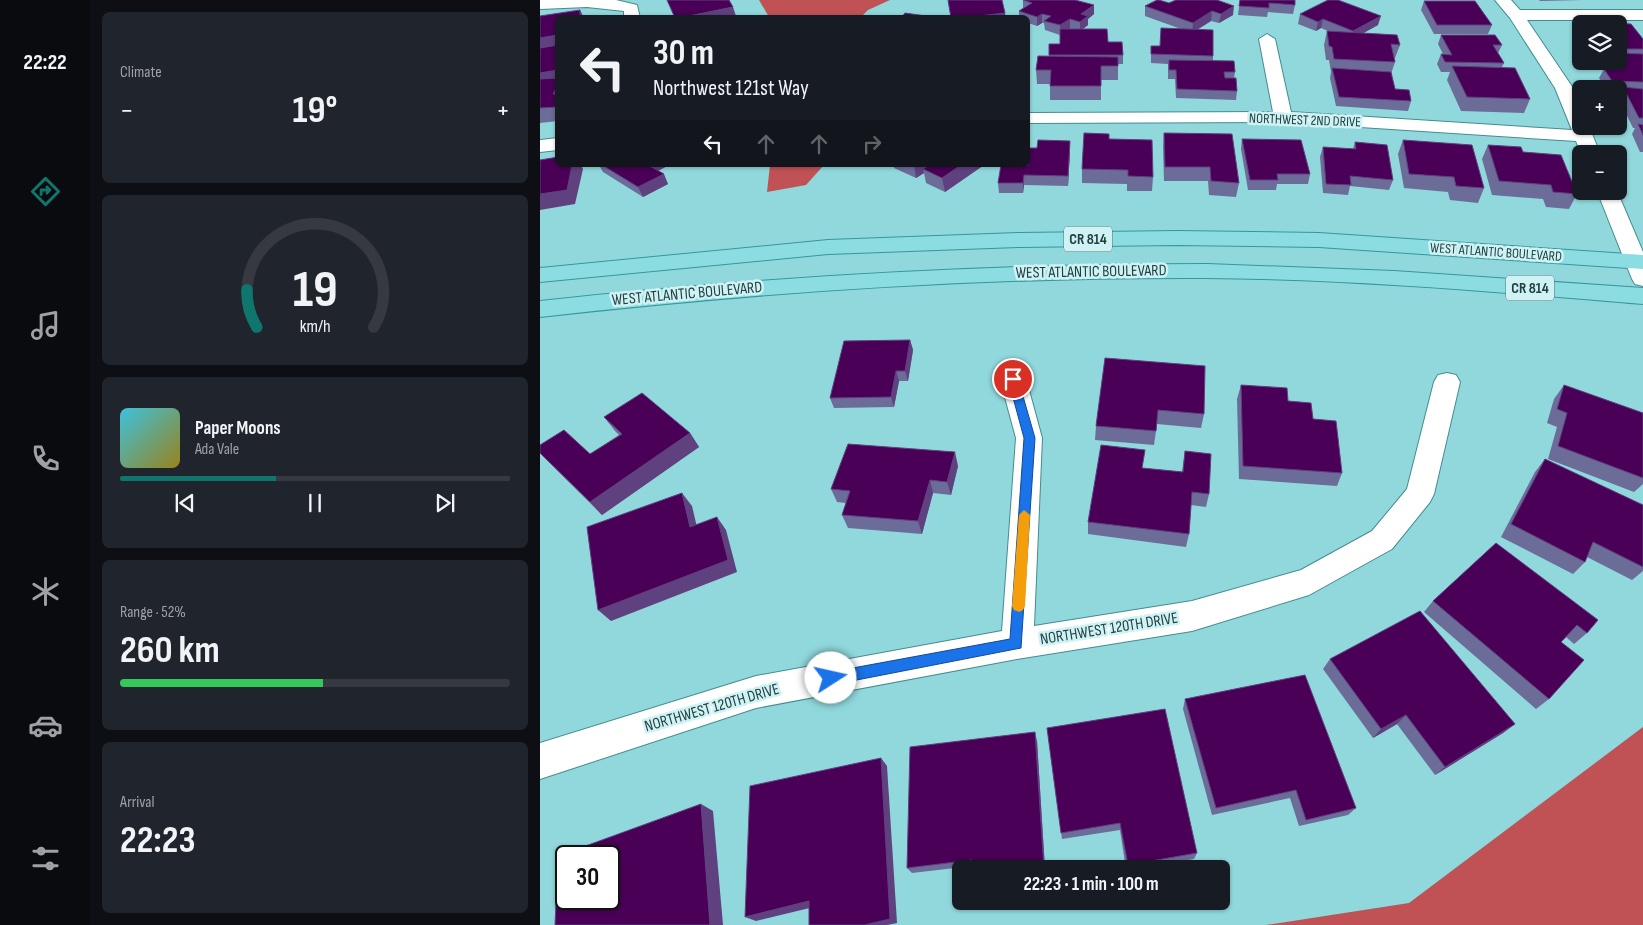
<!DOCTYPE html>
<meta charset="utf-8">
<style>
:root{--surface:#171b24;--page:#20242c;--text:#f1f3f6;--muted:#9ea1a6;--line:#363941;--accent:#0f766e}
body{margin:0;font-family:"Sofia Sans Condensed",sans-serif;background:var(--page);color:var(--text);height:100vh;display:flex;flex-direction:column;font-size:19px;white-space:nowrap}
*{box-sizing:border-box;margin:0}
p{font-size:16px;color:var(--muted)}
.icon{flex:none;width:28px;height:28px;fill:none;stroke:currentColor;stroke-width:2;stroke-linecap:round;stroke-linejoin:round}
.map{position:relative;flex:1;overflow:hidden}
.details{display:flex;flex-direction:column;gap:12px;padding:12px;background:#0d0f14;width:450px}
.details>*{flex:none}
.hud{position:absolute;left:15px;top:15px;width:475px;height:152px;border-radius:8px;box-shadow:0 1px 4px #0004;background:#171b24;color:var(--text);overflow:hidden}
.controls{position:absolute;left:1032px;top:15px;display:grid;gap:10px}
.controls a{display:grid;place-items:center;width:55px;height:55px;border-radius:8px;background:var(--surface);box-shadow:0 1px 4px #0004;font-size:25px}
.speed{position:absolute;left:15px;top:845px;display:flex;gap:10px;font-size:25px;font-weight:700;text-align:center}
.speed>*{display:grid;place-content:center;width:65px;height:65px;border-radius:50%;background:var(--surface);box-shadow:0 1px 4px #0004;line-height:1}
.speed .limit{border:2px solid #111;border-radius:8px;background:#fff;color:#111}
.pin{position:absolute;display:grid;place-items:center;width:42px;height:42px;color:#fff;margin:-21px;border:2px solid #fff;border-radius:50%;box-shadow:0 1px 5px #0007}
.me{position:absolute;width:55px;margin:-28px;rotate:80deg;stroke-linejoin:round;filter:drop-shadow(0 0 4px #0008)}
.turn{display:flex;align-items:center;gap:18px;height:105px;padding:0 15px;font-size:22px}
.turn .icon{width:65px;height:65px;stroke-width:2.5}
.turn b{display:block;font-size:35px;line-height:42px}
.lanes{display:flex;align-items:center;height:48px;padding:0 15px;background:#0003;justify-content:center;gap:25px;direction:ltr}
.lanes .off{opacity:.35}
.big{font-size:38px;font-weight:700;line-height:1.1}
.details .tile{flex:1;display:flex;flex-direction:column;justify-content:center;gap:8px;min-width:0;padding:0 18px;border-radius:8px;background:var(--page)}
.details .dial{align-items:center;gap:0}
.dial svg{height:130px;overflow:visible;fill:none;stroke:var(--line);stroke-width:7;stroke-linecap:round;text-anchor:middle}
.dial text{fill:var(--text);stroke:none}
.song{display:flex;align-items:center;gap:15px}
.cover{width:60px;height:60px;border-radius:8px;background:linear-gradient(135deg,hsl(190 70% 55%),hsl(50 70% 35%))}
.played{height:5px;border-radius:2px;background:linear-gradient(90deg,var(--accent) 40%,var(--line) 40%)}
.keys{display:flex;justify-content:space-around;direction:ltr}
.heat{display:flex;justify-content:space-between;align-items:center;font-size:28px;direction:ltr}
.charge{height:8px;border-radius:4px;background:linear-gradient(90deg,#34c759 52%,var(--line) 0)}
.trip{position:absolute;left:412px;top:860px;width:278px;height:50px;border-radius:8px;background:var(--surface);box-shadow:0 1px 4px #0004;font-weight:700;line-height:50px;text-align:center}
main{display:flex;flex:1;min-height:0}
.tabs{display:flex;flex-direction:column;width:90px;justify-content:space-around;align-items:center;background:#090b0e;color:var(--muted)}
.tabs .icon{width:35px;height:35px}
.tabs .active{color:var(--accent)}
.tabs b{font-size:22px;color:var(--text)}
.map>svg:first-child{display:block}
.water{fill:#c05155}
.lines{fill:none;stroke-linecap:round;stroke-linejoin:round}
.street-casing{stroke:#448c90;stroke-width:2}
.primary-casing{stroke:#35979c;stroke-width:2}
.street{fill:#fff;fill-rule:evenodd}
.primary{fill:#8cdde1;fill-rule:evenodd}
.wall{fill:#6c6c99}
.shaded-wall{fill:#5e417e}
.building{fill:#490056;stroke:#5e417e;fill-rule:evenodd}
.route{fill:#1a73e8;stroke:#114b97}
.slow{fill:#f59e0b}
.labels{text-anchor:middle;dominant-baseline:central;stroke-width:5;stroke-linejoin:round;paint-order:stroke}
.far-street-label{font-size:14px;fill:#224042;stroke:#cff2f4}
.shield{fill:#cff2f4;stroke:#567577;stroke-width:1}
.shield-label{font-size:15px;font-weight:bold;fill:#224042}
.street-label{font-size:16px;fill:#224042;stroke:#cff2f4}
</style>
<main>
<nav class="tabs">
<b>22:22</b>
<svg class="icon active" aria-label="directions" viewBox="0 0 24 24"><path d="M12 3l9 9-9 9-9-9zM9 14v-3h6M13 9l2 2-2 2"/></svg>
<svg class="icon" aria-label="music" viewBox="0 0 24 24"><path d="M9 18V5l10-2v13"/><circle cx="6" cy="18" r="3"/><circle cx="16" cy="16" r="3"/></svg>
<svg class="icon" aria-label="phone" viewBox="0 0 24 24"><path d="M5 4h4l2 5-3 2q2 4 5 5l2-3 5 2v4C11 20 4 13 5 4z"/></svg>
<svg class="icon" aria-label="climate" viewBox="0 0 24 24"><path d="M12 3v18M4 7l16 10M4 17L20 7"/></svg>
<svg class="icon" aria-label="car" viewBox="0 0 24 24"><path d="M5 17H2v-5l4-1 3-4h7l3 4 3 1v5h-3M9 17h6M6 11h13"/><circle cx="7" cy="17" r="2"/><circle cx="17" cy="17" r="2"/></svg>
<svg class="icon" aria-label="filters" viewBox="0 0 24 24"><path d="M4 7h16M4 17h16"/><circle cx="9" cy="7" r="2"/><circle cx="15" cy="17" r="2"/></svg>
</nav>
<section class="details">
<div class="tile"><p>Climate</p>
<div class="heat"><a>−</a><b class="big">19°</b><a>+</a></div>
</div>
<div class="tile dial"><svg viewBox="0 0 100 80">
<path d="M14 69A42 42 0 1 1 86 69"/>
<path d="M14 69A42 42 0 0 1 8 46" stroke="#0f766e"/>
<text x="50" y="56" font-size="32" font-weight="700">19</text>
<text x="50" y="72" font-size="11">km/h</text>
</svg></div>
<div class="tile">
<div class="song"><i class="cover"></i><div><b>Paper Moons</b><p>Ada Vale</p></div></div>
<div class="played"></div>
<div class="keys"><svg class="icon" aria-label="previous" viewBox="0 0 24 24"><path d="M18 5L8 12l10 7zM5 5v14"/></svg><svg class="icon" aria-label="pause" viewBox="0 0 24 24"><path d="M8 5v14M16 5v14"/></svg><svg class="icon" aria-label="next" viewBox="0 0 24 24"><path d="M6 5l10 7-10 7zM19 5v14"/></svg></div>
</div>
<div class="tile"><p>Range · 52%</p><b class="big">260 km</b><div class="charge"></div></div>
<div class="tile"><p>Arrival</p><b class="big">22:23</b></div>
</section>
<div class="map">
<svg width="1103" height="925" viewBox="0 0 1103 925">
<rect width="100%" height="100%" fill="#90d8dc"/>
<g class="water">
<polygon points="219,0 350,0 328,10 320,18 229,17"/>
<polygon points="230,165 284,165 266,185 227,192"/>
<polygon points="1103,727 1103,925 726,925 869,903"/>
</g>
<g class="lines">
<g class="street-casing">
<g id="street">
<polygon points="0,0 76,0 97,5 100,18 84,18 84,11 47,7 0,9"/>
<polygon points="955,0 971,0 980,10 1103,10 1103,20 987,20 1033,88 1041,108 1041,126 1049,126 1060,154 1041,154 1036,141 743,122 488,123 488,113 733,112 719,39 727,34 735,39 751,112 1032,130 1015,88 970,18"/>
<polygon points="18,138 18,150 0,152 0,140"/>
<polygon points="1057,191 1077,191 1103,252 1103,286 1095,284 1092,279"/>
<polygon points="473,370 482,372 486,379 502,438 494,626 652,601 761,570 832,531 867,489 894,382 898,375 907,373 916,375 920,382 894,494 890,502 852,549 769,595 652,631 477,659 216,708 0,779 0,743 216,676 462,631 476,438 460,379 464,372"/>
</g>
</g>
<g class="primary-casing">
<g id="primary">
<polygon points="637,231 779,233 1103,255 1103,269 779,247 637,245 479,247 288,254 0,282 0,268 288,240 479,233"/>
<path d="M667 264 854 271 1103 288V304C957 292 811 279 665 278 443 277 221 292 0 317V301C222 277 443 264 667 264Z"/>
</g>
</g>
<use href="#street" class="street"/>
<use href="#primary" class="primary"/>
</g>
<g class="wall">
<polygon points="483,0 554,14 548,19 548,25 543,29 568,42 583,55 583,64 578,64 578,80 561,80 561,100 510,100 510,84 497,84 496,70 509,56 509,44 520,44 520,35 505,30 504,23 502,23 497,26 488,23 488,18 479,18 479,11 483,8"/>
<polygon points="700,0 755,5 753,14 728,12 727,17 698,15"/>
<polygon points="999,0 1043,0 1000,1"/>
<polygon points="884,1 952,25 948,34 894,34 881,10"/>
<polygon points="629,3 693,15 679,23 671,21 658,29 673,56 673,61 695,72 694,78 697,91 696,100 636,98 635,79 628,79 628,64 611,63 611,46 620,46 641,29 605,16 605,6"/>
<polygon points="760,14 838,25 823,33 860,45 855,58 854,58 855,62 851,74 855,89 871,101 868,111 796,106 790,78 791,72 789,60 786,60 784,45 787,31 788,31 781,28 776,31 758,24"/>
<polygon points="1048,22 1091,24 1103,39 1103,152 1100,152 1092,134 1095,128 1093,128 1079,99 1079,94 1080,91 1079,91 1079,89 1066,89 1059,78 1064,69 1060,62 1060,61 1079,61 1079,24 1047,24"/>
<polygon points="901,35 962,45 958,53 964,63 962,67 990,99 984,113 921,111 907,80 910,72 901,72 897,64 901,54 903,54 898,44"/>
<polygon points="18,45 18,121 0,123 0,48"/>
<polygon points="624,133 699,183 696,197 669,195 668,181 624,181 623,147"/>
<polygon points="569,139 613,177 612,191 587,191 587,184 542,183 542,169"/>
<polygon points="702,139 770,174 768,184 737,184 736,190 708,190 701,149"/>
<polygon points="863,140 944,188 938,203 910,200 908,192 864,188 858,154"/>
<polygon points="530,141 530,150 528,186 484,185 483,193 459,193 458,183 497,148"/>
<polygon points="815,142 853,180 849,190 810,186 808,195 783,193 780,157 783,147 813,149"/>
<polygon points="948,145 983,152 1037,194 1029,209 1006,207 1003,199 952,195 942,159"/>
<polygon points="59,165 129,165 118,171 128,184 103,197 63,172"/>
<polygon points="354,165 444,165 405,192 386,183 384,173 376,178 354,168"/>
<polygon points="370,340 373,350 368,381 359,381 354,407 294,408 290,398"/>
<polygon points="565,358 664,414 661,428 617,424 614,445 555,440 556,426"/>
<polygon points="701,385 748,401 802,473 797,486 699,479 697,399"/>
<polygon points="1024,385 1103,413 1103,484 1094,492 1008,459 1017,427 1007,423 1014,399"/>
<polygon points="64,417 150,433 159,447 62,515 0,453 50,454 79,435 75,431"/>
<polygon points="645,451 669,494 666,507 651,505 649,534 646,547 548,534 548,522 603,468 642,472"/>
<polygon points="1005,459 1103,505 1103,571 1092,580 1047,557 1045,562 1033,574 961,537 995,472"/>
<polygon points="418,466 411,495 393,493 382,534 308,528 302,515 306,503 297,502 291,489"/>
<polygon points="956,543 1047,633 1034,644 1026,637 1021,642 1009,699 996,709 884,612 893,601"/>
<polygon points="790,659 975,724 963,733 895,775 857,724 833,738 783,669"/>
<polygon points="645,699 816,808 808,815 759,826 750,798 672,815 643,709"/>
<polygon points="507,728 657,853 654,859 598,869 586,869 580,830 522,839"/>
<polygon points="497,741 505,869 432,869 432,866 372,873 367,868"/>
</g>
<g class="shaded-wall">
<polygon points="554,5 554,14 548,19 548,25 540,31 540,22 541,14"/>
<polygon points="694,6 693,15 679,23 681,14"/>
<polygon points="193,7 196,16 187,18 139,18"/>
<polygon points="40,10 44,18 40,18"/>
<polygon points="672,11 671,21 652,33 653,23"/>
<polygon points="465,13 466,18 421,18"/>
<polygon points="502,14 502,23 497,26 497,17"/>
<polygon points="841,16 838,25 811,40 813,31"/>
<polygon points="530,19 530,28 520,35 520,25"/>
<polygon points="783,19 781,28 776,31 778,22"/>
<polygon points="18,35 18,45 0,48 0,38"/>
<polygon points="18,70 18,81 0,84 0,73"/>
<polygon points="18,85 18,102 13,94"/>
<polygon points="530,141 530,150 528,186 528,176"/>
<polygon points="32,165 41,165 43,169 35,204 0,210 0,194"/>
<polygon points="107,165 129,165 112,174"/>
<polygon points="374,165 389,165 383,169 384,173 376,178"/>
<polygon points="421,165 444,165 405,192 402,178"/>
<polygon points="124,174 128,184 103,197 98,187"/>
<polygon points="484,175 484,185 483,193 483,183"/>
<polygon points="370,340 373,350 368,381 365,371"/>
<polygon points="356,371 359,381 354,407 351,397"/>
<polygon points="150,433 159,447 62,515 50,502"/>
<polygon points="415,452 418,466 411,495 407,482"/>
<polygon points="390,480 393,493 382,534 378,521"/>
<polygon points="142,493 152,506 160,540 150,527"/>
<polygon points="177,517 186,530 197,572 71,621 58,610"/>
<polygon points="866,715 857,724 833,738 841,729"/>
<polygon points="975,724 963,733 895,775 905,767"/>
<polygon points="495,732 497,741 505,869 504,869"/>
<polygon points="341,758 347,766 357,923 347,925 324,925"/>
<polygon points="161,804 173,811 183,925 170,925"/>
<polygon points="269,901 278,906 216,921 205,917"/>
</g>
<g class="building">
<polygon points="127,0 189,0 193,7 139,18 135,18"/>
<polygon points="408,0 462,0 465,13 421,18 411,18"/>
<polygon points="483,0 535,0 554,5 541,14 548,16 540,22 530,19 520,25 504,21 511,16 502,14 497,17 479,11 492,3"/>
<polygon points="617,0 619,0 629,3 636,0 677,0 694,6 681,14 672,11 653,23 605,6"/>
<polygon points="700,0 755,0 755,5 729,3 729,8 699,6"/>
<polygon points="788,0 798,0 841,16 813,31 783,19 778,22 760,14"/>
<polygon points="884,1 935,1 952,25 897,25"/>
<polygon points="40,10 40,18 18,18 18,35 0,38 0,16"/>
<polygon points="365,13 393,17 361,18"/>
<polygon points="186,15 187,18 170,18"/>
<polygon points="1048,22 1091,24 1103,39 1103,49 1079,49 1079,24 1049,24"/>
<polygon points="621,28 673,30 673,56 611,54 611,46 620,46"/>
<polygon points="520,29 567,29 568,42 582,42 583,55 509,55 509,44 520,44"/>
<polygon points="787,31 857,35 860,45 851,44 855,62 794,59 792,47 789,46"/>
<polygon points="901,35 955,35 962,45 953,45 964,63 905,62 901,54 912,55"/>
<polygon points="18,45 18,70 0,73 0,48"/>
<polygon points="1079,53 1103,54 1103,82 1072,81 1064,69 1076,69 1071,61 1079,61"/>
<polygon points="498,56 578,57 578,66 561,66 561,86 510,86 511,70 496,70"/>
<polygon points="629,60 694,61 695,72 684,72 685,78 696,78 697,91 637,89 636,70 629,70"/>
<polygon points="912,66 975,68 990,99 927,97"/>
<polygon points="792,68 851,72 855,89 869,90 871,101 799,97"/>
<polygon points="18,78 18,85 13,94 18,94 18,105 16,107 0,108 0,79"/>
<polygon points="1083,87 1103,89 1103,118 1099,118"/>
<polygon points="1098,124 1103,125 1103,135"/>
<polygon points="544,133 569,134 569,139 612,140 613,177 588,176 588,170 542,169"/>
<polygon points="624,133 692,134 699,183 671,181 670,167 625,167"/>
<polygon points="702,139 761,140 770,174 737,174 738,180 710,180"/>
<polygon points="498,140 530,141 528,176 484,175 483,183 458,183 461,165 488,165 488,148 497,148"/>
<polygon points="863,140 932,145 944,188 916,186 914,177 869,174"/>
<polygon points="815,142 847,145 853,180 810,176 811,185 786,184 783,147 816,149"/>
<polygon points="948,145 981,147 983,152 1021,155 1037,194 1013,192 1011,185 959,181"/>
<polygon points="18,157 18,165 32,165 27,190 0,194 0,160"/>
<polygon points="62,165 108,165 124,174 98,187"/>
<polygon points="389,165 421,165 402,178 383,169"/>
<polygon points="370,340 365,371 356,371 351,397 290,398 304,341"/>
<polygon points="565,358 665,366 664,414 618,410 616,431 556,426"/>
<polygon points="701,385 747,388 748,401 771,403 773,419 796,421 802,473 703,466"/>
<polygon points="1024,385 1103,413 1103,478 1018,446 1027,413 1017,409"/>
<polygon points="102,393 150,433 50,502 0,453 0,445 24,430 50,454 82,434 64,417"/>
<polygon points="308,444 415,452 407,482 390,480 378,521 302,515 310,491 291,489"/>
<polygon points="561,445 605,450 602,468 643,472 645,451 671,454 669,494 652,492 649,534 548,522"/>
<polygon points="1005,459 1103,505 1103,567 1053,542 1045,562 971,524"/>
<polygon points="142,493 150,527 177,517 188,560 58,610 47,527"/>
<polygon points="956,543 1058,620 1047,633 1037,625 1021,642 1044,660 1009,699 893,601"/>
<polygon points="880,611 975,724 905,767 866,715 841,729 790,659"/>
<polygon points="765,675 816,808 766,820 756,790 676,808 645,699"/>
<polygon points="625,709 657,853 588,865 580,823 521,833 507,728"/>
<polygon points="495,732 504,869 432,869 432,860 367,868 370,747"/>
<polygon points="341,758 350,919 324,925 269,925 269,901 205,917 210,786"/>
<path d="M161 804 170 925H15L18 856ZM26 856H69V899H26Z"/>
</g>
<polygon class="route" points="473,375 478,379 495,438 481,648 291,685 286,683 284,678 286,674 291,672 470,639 484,438 468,379"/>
<polygon class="slow" points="484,510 490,515 485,606 483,610 479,612 474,610 472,606 479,515"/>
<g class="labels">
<g class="far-street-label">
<text transform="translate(765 120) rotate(2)">NORTHWEST 2ND DRIVE</text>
<text transform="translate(956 252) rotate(4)">WEST ATLANTIC BOULEVARD</text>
</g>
<g class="shield">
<rect x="524" y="226.5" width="48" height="25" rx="4"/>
<rect x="966" y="275.5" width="48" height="25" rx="4"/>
</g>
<g class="shield-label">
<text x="548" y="239">CR 814</text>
<text x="990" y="288">CR 814</text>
</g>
<g class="street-label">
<text transform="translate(551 272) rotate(-1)">WEST ATLANTIC BOULEVARD</text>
<text transform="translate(147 294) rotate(-5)">WEST ATLANTIC BOULEVARD</text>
<text transform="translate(569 629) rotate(-9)">NORTHWEST 120TH DRIVE</text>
<text transform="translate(172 708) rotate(-16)">NORTHWEST 120TH DRIVE</text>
</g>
</g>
</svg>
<div class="controls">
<a><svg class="icon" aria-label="layers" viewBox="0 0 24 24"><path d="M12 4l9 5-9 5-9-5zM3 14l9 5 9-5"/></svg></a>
<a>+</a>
<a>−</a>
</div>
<div class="speed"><div class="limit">30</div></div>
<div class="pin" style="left:473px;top:379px;background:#d93025"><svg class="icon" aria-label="arrive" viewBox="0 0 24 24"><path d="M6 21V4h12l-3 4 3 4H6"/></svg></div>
<svg class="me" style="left:291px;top:678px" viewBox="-20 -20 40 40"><circle r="19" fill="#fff"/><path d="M0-13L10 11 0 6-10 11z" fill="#1a73e8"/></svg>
<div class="trip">22:23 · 1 min · 100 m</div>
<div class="hud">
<div class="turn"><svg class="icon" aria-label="left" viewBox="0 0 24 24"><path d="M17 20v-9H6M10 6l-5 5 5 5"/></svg><div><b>30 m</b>Northwest 121st Way</div></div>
<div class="lanes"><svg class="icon" aria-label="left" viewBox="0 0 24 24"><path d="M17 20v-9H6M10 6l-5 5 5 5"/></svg><svg class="icon off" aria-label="ahead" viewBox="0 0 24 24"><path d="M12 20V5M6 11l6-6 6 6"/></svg><svg class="icon off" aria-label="ahead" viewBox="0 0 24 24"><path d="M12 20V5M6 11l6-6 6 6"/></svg><svg class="icon off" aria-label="right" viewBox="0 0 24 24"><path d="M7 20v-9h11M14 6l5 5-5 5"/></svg></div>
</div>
</div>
</main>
